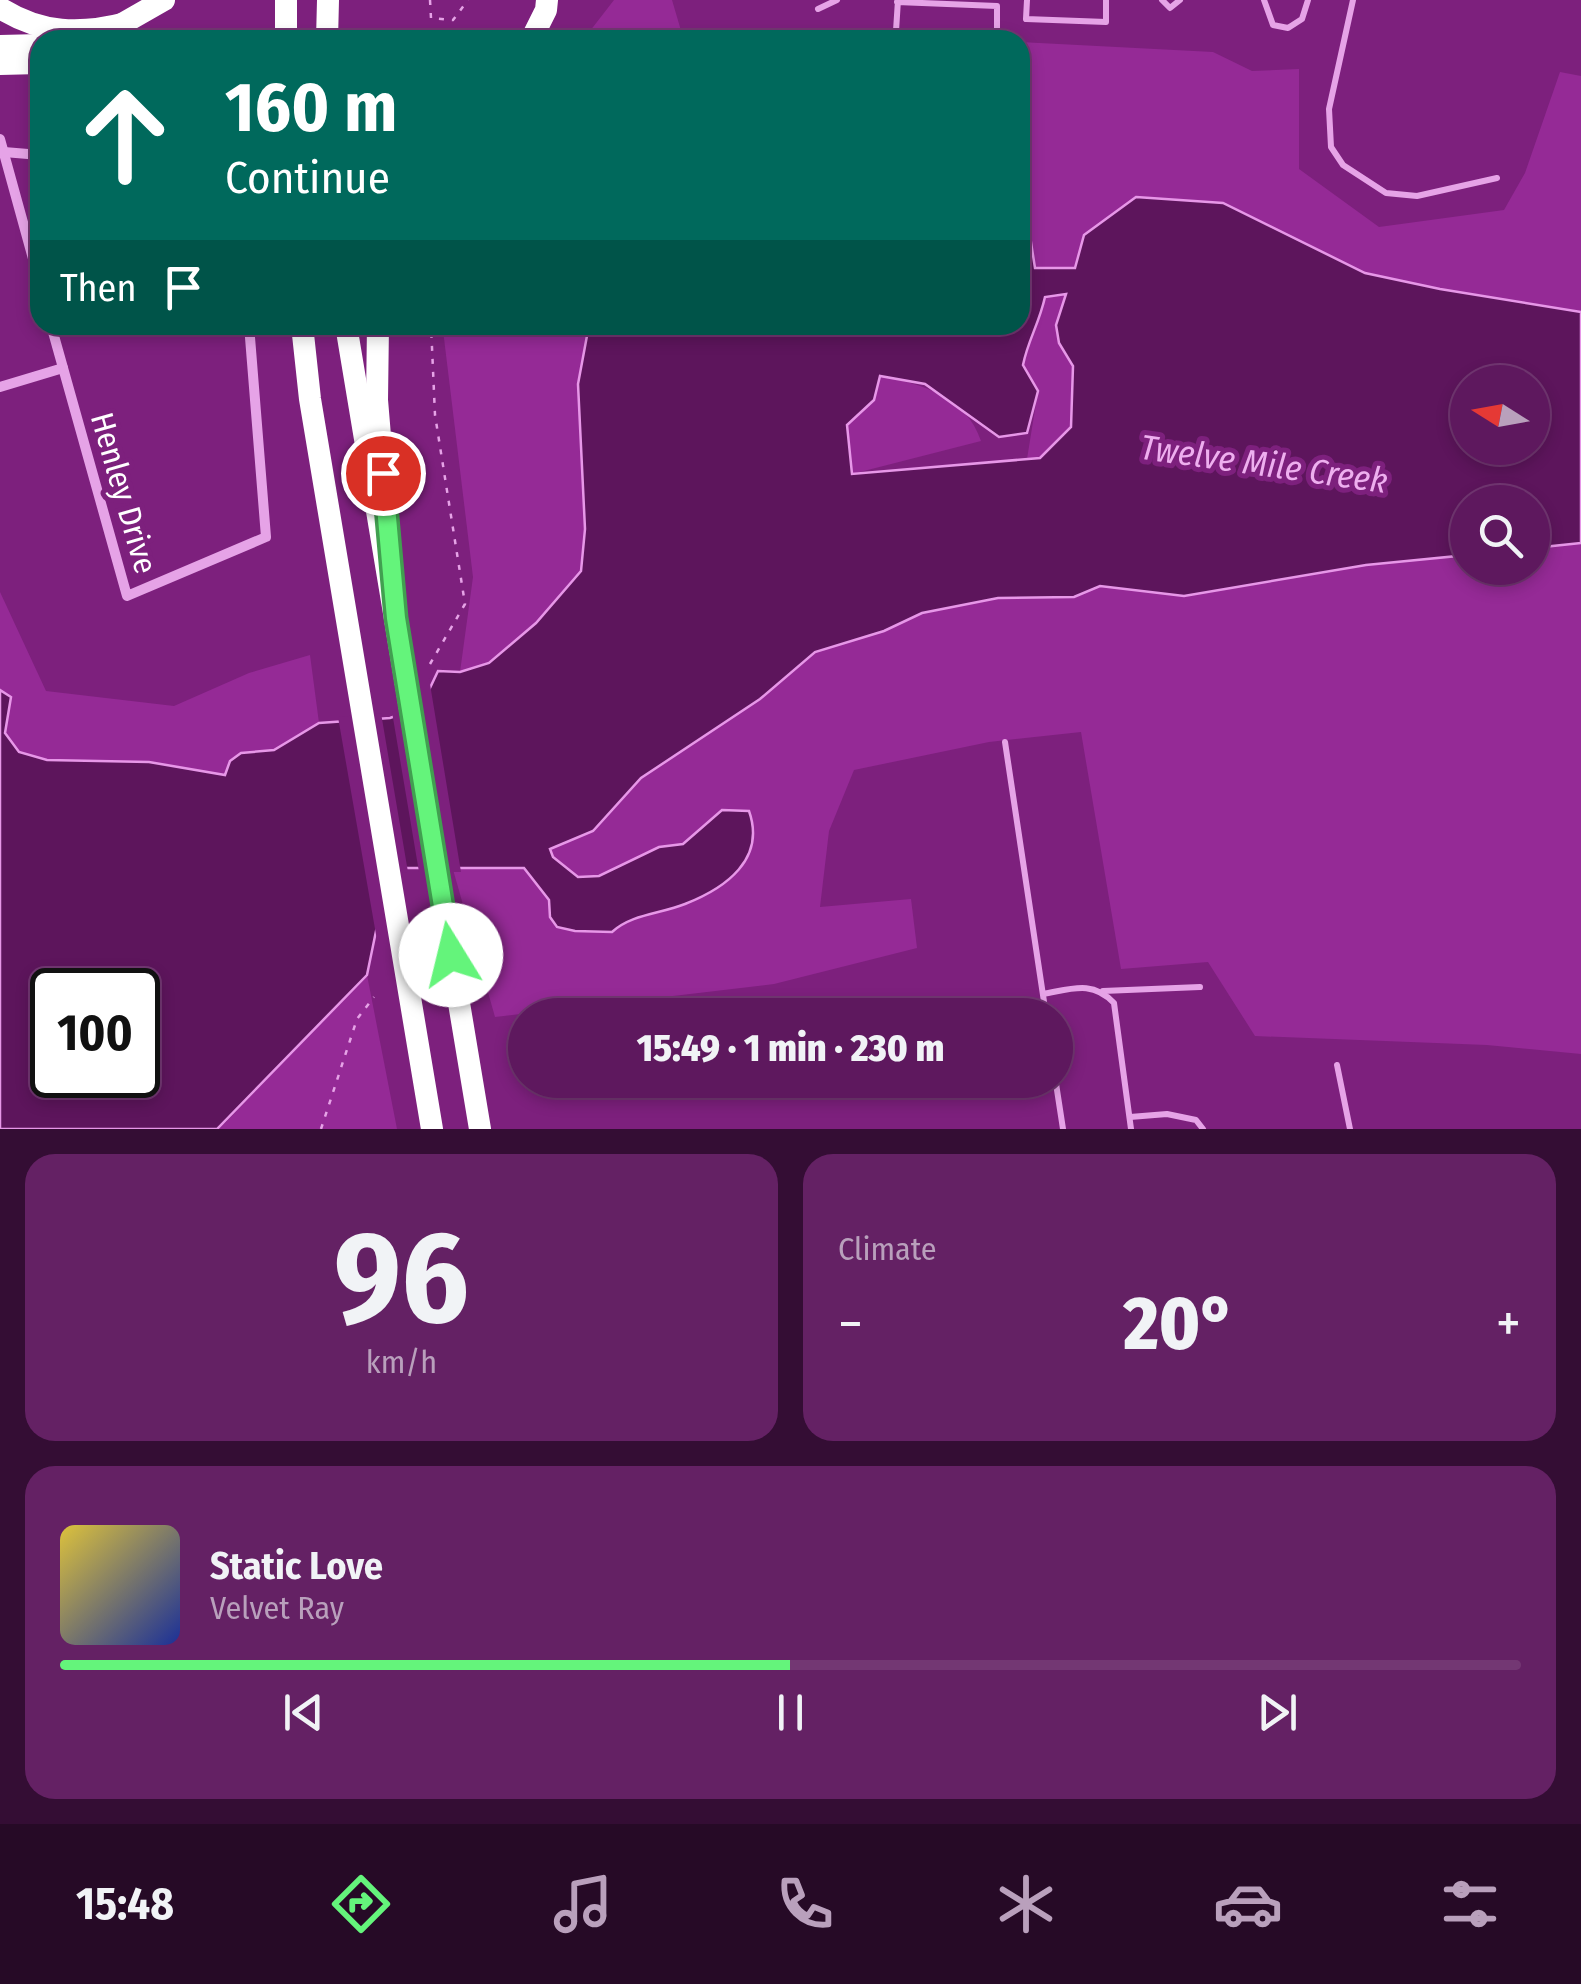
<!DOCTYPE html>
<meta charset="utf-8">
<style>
:root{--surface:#5e185e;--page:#642164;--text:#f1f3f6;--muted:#b9a0bc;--line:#733773;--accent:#64f47b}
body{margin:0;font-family:"Fira Sans Condensed",sans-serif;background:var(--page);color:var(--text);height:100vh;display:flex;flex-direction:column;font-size:38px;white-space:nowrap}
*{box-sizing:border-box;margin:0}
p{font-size:32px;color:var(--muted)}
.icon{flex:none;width:55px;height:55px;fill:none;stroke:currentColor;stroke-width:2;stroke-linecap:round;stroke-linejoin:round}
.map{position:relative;height:1129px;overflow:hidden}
.details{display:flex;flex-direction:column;gap:25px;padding:25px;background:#340d34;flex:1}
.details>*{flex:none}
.hud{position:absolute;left:30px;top:30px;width:1000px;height:305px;border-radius:30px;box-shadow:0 5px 15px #0003,0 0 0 2px var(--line);background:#00695c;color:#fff;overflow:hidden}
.needle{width:65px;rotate:281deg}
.buttons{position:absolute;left:1450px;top:365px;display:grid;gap:20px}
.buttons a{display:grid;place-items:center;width:100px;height:100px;border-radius:50%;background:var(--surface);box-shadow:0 5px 15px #0003,0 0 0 2px var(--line);font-size:50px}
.speed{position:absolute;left:30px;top:968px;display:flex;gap:20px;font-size:50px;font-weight:700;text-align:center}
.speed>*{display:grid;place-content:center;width:130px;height:130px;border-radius:50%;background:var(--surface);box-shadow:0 5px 15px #0003,0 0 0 2px var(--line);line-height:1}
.speed .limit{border:5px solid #111;border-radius:15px;background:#fff;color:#111}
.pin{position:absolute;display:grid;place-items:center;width:85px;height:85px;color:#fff;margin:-42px;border:5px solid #fff;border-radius:50%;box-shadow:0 2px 10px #0007}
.me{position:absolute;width:110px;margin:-55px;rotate:351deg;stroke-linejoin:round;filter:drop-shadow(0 0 8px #0008)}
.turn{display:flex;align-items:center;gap:35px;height:210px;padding:0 30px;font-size:45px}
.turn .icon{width:130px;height:130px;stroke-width:2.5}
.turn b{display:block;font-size:70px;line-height:85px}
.then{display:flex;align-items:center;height:95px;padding:0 30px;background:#0003;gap:20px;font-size:38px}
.big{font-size:75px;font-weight:800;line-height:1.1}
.details .tile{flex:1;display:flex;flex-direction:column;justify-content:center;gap:15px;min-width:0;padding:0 35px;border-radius:30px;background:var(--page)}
.details .dial{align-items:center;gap:0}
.dial b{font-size:130px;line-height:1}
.song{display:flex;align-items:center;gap:30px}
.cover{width:120px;height:120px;border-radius:15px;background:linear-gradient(135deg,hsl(50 70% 55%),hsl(230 70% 35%))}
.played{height:10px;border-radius:5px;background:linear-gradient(90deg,var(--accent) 50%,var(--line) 50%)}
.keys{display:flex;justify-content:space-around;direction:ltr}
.heat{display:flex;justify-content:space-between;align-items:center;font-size:55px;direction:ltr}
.details .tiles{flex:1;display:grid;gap:25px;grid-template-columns:1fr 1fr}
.tile:last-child{grid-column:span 2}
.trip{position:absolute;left:508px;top:998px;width:565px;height:100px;border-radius:50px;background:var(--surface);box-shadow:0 5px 15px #0003,0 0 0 2px var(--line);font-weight:800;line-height:100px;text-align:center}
.menu{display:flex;height:160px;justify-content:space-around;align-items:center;background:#260a26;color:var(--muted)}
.menu .icon{width:70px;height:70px}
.menu .on{color:var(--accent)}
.menu b{font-size:45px;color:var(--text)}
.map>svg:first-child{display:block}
.green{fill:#952a96}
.water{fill:#5d155c;stroke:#e797e8;stroke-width:2.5;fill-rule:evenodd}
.pier{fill:#7d207d}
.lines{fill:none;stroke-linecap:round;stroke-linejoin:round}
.path{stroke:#e6a3e7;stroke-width:2.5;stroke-dasharray:5 8;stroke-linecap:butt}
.service{stroke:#e6a3e7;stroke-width:6}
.minor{stroke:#e6a3e7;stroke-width:10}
.motorway{stroke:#fff;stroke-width:22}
.route-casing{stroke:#419f50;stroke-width:25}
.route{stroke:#64f47b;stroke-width:18}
.labels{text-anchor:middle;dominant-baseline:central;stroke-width:10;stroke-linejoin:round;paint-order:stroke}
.street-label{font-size:32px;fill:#fff;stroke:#7d207d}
.water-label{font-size:35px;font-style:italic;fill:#eeafef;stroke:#7d207d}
</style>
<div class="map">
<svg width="1581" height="1129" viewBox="0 0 1581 1129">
<rect width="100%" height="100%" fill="#7d207d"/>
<g class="green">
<polygon points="614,0 672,0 682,34 735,40 583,40"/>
<polygon points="1020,42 1213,52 1252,71 1299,69 1299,169 1379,227 1504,210 1525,173 1560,72 1581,76 1581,312 1440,289 1365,273 1223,203 1076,268 1035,269 1030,237 1020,228"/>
<path d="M1067 294 1059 343 1073 366 1071 427 1040 458 1027 459 1038 391 1023 365C1028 340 1039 324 1044 297Z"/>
<polygon points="445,325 589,325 578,384 585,529 581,571 536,623 489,663 460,672 473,577 443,330"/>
<path d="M879 376C922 384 966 396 981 441L852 474 847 425 873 400Z"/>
<polygon points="1581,543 1581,1054 1487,1045 1255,1036 1208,962 1121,969 1081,732 989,742 854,770 829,831 820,907 911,899 917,948 774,984 495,1017 452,866 525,868 549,900 550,917 611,932 623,922 687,903 735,875 722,810 683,844 659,847 599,876 578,877 553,857 550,848 593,831 640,778 760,699 815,652 884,631 922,613 998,598 1074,597 1100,586 1184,596 1366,565 1467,555 1468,568 1532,568 1533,548"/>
<polygon points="0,592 46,691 174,706 249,673 310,655 319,723 274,750 241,753 226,775 149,762 47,760 19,752 5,733 10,697 0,690"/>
<polygon points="367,975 397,1129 217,1129 226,1122"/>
</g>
<path class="water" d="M1136 197 1223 203 1365 273 1440 289 1581 312V543L1533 548 1532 502H1468L1467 555 1366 565 1184 596 1100 586 1074 597 998 598 922 613 884 631 815 652 760 699 641 778 593 831 550 849 553 857 578 877 599 876 659 847 683 844 722 810 749 811C766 859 726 888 685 904 660 914 632 914 612 932L575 931 557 927 550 917 549 900 524 868H389L367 975 217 1129H0V690L11 697 5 733 19 752 47 760 149 762 225 775 230 761 241 753 274 750 319 723 390 718 421 707 438 671 460 672 489 663 536 623 581 571 585 529 578 384 589 325H1020V228L1030 236 1035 268H1075L1084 235ZM1066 294 1056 325 1059 343 1073 366 1071 427 1040 458 852 474 847 425 874 400 880 376 925 384 999 437 1027 433 1038 391 1023 365C1028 340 1039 324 1045 297ZM1468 382H1532V448H1468ZM52 990H138V1075H52Z"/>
<g class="pier">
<polygon points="429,678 461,872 419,872 392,712 417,703"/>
<polygon points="381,713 408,872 393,873 378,946 338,717"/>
</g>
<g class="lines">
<g class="path">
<polyline points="430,0 431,18 453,20 468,0"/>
<polyline points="430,664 465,604 435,415 431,325"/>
<polyline points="321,1129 357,1019 374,997"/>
</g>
<g class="service">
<polyline points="1027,0 1026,19 1106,22 1106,0"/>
<polyline points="1162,0 1170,8 1180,0"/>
<polyline points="1264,0 1273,25 1288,28 1302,19 1308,0"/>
<polyline points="1353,0 1329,109 1331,147 1343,165 1386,193 1417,196 1497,178"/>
<polyline points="897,2 997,6 997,34 896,31 898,0"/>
<polyline points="818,9 837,0"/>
<polyline points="1005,742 1046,1015"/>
<polyline points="1103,991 1200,987"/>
<path d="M1043 994C1072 989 1092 980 1114 1003L1131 1129"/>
<polyline points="1337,1065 1350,1129"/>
<polyline points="1055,1077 1063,1129"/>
<polyline points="1130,1117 1167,1114 1196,1120 1203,1129"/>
</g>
<g class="minor">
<polyline points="0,139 40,284"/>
<polyline points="4,152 40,155"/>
<polyline points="51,325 127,596 266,537 249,325"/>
<polyline points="0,387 63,368"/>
</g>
<g class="motorway">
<path d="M0 8C41 34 80 35 127 23"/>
<polyline points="115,28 164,0"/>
<polyline points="286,40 286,0"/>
<polyline points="327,40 328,0"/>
<polyline points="531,40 546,10 547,0"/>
<polyline points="0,46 40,45"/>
<polyline points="0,64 40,63"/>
<polyline points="302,325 310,399 432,1129"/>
<polyline points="346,325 480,1129"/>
<polyline points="378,325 377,400 382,460"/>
</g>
</g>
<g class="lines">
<g class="route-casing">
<polyline id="route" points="383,473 396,618 451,955"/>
</g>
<use href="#route" class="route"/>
</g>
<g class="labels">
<g class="street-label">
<text transform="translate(124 493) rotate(74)">Henley Drive</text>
</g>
<g class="water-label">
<text transform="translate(1264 464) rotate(8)">Twelve Mile Creek</text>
</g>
</g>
</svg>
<div class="buttons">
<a><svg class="needle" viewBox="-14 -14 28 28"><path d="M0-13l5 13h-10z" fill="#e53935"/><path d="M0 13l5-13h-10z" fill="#b9a0bc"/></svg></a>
<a><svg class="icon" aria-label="search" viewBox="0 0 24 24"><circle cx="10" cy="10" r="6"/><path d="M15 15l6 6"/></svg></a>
</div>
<div class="speed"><div class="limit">100</div></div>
<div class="pin" style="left:383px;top:473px;background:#d93025"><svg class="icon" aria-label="arrive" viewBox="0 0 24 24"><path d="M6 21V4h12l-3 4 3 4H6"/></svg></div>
<svg class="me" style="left:451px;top:955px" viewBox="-20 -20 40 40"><circle r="19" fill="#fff"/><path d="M0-13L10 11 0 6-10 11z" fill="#64f47b"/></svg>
<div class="trip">15:49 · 1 min · 230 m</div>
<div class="hud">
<div class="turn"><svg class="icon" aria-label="ahead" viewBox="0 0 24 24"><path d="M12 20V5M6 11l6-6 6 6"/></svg><div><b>160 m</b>Continue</div></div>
<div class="then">Then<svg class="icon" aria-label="arrive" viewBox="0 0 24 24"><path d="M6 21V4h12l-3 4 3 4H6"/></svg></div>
</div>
</div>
<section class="details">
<div class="tiles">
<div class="tile dial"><b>96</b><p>km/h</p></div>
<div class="tile"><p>Climate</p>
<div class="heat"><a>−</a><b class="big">20°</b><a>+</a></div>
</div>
<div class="tile">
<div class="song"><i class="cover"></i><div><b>Static Love</b><p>Velvet Ray</p></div></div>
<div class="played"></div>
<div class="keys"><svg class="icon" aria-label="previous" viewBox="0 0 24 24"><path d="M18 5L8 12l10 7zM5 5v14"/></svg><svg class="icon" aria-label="pause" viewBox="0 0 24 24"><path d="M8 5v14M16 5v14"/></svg><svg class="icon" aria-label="next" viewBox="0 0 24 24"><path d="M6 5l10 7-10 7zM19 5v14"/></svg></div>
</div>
</div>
</section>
<nav class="menu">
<b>15:48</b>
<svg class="icon on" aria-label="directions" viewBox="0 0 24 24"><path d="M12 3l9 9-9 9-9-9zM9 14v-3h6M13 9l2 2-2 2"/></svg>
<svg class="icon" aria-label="music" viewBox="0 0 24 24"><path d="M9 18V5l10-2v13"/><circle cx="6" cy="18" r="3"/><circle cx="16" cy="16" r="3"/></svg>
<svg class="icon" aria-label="phone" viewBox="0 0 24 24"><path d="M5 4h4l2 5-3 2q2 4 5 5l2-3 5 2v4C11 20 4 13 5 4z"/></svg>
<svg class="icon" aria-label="climate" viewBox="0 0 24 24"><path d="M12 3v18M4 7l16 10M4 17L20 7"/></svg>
<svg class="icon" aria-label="car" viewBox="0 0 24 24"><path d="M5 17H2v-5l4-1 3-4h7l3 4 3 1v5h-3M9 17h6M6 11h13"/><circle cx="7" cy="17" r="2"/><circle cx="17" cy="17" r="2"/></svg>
<svg class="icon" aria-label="filters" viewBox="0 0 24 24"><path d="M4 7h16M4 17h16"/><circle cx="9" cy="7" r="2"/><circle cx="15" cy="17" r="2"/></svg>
</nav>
